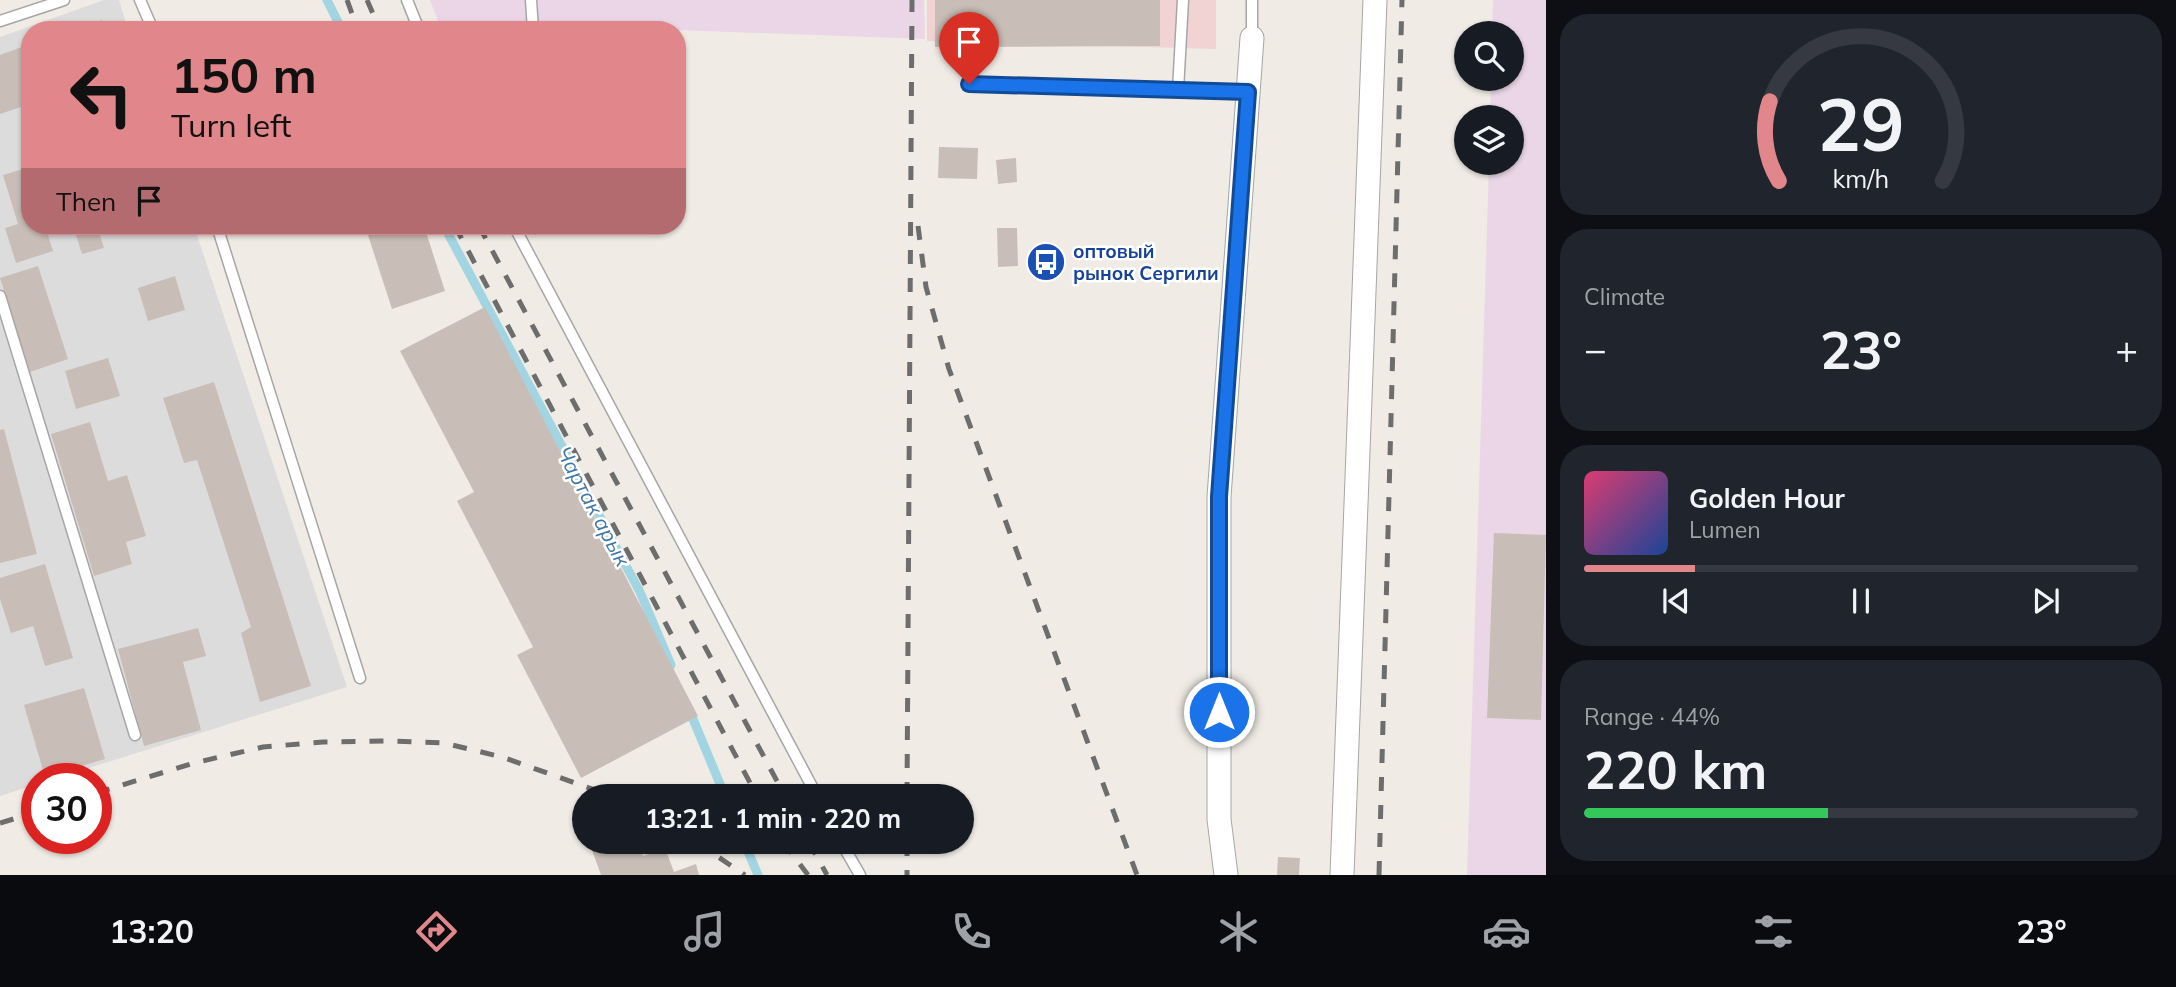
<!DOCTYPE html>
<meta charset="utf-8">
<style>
:root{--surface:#171b24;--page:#20242c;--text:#f1f3f6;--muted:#9ea1a6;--line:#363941;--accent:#e1868b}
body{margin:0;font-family:Mulish,sans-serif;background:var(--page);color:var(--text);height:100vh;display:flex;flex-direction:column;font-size:26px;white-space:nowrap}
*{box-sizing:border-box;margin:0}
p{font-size:23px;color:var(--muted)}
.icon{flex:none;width:38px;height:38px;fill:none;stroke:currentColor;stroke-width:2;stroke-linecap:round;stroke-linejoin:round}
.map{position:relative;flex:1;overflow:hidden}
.side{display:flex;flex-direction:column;gap:14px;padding:14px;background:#0d0f14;width:630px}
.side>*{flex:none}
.guide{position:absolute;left:21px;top:21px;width:665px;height:214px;border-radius:28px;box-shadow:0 2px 5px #0004;background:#e1868b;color:#111;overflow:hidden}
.buttons{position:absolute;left:1454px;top:21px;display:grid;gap:14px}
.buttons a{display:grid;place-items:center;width:70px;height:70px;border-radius:50%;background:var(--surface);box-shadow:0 2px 5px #0004;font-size:35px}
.speed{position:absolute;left:21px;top:763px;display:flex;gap:14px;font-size:35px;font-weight:700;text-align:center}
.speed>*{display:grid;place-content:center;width:91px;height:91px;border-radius:50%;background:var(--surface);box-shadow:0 2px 5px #0004;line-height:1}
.speed .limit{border:10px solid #d22;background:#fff;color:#111}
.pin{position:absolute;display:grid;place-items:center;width:60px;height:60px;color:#fff;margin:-72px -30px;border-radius:50% 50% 50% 0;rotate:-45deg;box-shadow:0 0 7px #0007}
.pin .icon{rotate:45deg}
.me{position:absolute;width:77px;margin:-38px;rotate:0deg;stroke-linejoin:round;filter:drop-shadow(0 0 5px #0008)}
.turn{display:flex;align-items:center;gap:24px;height:147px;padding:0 35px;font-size:32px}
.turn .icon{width:91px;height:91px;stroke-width:2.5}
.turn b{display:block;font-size:49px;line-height:60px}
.then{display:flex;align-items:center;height:66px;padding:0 35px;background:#0003;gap:14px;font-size:26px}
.big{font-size:52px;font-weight:700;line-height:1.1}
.side .widget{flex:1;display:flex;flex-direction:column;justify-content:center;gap:10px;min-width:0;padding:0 24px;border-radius:28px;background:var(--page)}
.side .dial{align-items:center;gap:0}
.dial svg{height:182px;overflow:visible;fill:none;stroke:var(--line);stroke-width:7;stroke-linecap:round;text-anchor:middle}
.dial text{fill:var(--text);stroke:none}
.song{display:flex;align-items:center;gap:21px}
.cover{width:84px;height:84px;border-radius:10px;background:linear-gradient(135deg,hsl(340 70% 55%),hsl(220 70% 35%))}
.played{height:7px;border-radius:4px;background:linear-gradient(90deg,var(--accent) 20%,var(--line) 20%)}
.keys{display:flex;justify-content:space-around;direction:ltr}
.heat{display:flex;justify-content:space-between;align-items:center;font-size:38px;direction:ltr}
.charge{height:10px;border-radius:5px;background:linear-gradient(90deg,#34c759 44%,var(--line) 0)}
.trip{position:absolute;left:572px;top:784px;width:402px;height:70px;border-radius:35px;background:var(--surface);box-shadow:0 2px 5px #0004;font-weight:700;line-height:70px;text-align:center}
.menu{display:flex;height:112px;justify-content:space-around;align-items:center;background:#090b0e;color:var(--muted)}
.menu .icon{width:49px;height:49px}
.menu .on{color:var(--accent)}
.menu b{font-size:32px;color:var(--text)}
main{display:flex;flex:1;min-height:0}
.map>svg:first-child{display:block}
.residential{fill:#dddcdc}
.commercial{fill:#f2d3d3}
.industrial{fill:#ead6e7}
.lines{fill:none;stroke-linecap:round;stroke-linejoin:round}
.stream{stroke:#a2d5e1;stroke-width:9}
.building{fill:#c9beb7}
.lane-casing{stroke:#a6a6a6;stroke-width:13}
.street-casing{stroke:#a6a6a6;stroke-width:25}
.lane{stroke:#fff;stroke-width:10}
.street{stroke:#fff;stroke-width:23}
.rail{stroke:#6d6d6d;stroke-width:5;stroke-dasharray:14 14;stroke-linecap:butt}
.route-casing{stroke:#114b97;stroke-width:18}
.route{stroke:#1a73e8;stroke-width:12}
.labels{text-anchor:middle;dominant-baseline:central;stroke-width:5;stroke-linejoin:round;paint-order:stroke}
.transit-label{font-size:19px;font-weight:bold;fill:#164399;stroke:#fff;text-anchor:start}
.water-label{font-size:21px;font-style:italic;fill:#4077a5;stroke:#fff}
</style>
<main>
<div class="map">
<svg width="1546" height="875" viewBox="0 0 1546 875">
<rect width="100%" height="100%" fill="#f0ece5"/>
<polygon class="residential" points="104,0 119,0 128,30 30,30 30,226 194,226 347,687 54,779 37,779 37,784 0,796 0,37"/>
<polygon class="commercial" points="927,0 1216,0 1216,49 927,41"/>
<g class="industrial">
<polygon points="430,0 924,0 925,39 677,30 441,29"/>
<polygon points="1493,0 1546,0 1546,875 1467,875 1489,163 1512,163 1512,117 1490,117 1491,79 1512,79 1512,33 1492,33"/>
</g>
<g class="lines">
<g class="stream">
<polyline points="327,0 342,30"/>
<polyline points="444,226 640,592 671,665"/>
<polyline points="688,707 725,796"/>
<polyline points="744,842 758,875"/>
</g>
</g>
<g class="building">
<polygon points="935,0 1160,0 1160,46 935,47"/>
<polygon points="102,20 106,30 74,30 74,29"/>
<polygon points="30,44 30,104 0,114 0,55"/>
<polygon points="939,147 978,148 977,179 938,178"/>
<polygon points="1016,158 1017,182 998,184 996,160"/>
<polygon points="27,168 30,226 45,226 53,251 16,263 5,228 18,224 3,175"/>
<polygon points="73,226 97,226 104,248 82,254"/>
<polygon points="365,226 424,226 445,291 392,309"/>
<polygon points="997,228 1017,228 1018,266 998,267"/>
<polygon points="38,266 68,359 30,372 0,278"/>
<polygon points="175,276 185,310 148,321 138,288"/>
<polygon points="485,307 698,716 581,778 517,655 533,647 457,501 474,492 400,351"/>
<polygon points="108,358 120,396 76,409 65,371"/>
<polygon points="214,382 311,686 260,702 241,633 251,627 197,460 184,463 163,398"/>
<polygon points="90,422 108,481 127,475 146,536 126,542 132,564 94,576 51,434"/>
<polygon points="4,429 37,554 0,563 0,430"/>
<polygon points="1494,533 1546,535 1541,720 1487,718"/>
<polygon points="45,564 73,658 45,666 33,626 11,633 0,599 0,578"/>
<polygon points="198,628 206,656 183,662 201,730 144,746 118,649"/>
<polygon points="84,688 105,759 45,777 24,705"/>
<polygon points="589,842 638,842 643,856 665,848 674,872 696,864 699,875 601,875"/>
<polygon points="1278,857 1300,858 1299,875 1277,875"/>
</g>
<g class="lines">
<g class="lane-casing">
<g id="lane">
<polyline points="140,0 153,30"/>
<polyline points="407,0 419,30"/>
<polyline points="531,0 533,30"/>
<polyline points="1252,0 1252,38"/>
<polyline points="0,21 64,0"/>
<polyline points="969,84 1248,92"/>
<polyline points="1178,90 1183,0"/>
<polyline points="217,226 360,678"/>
<polyline points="514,226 817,796"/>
<polyline points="0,296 135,735"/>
<polyline points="841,842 860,875"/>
</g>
</g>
<g class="street-casing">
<g id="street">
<polyline points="1226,875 1219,819 1219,497 1252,38"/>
<polyline points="1342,875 1375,0"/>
</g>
</g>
<use href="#lane" class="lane"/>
<use href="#street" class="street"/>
<g class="rail">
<polyline points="347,0 358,30"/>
<polyline points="367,0 380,30"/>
<polyline points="455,226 757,796"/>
<polyline points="479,226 785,796"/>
<polyline points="918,226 926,287 949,369 1137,875"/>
<polyline points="96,793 194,763 263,747 323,742 391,741 444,743 502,757 612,796"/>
<polyline points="907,796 912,0"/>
<polyline points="0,823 37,812"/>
<polyline points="696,842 745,875"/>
<polyline points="783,842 808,875"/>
<polyline points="809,842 827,875"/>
<polyline points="907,842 907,875"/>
<polyline points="1379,875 1402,0"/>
</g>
</g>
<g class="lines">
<g class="route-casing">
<polyline id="route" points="969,84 1248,92 1219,497 1219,712"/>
</g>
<use href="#route" class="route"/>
</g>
<defs>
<g id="bus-disc" transform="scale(2.0125)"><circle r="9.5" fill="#1a4fb4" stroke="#fff"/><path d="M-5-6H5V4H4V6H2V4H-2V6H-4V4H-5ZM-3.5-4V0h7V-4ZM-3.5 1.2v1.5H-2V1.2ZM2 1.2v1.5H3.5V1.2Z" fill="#fff"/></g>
</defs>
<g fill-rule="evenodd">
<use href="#bus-disc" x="1046" y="262"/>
</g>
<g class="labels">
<g class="transit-label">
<text x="1073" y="251">оптовый<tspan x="1073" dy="22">рынок Сергили</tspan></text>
</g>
<g class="water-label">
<text transform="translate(594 506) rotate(62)">Чартак арык</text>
</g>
</g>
</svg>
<div class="buttons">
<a><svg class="icon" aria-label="search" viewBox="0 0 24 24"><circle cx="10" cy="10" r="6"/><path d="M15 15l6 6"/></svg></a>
<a><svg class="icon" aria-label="layers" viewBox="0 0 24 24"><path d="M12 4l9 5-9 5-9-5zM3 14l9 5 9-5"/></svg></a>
</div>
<div class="speed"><div class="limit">30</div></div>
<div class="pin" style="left:969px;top:84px;background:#d93025"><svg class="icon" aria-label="arrive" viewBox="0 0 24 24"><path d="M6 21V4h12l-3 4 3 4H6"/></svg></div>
<svg class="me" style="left:1219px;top:712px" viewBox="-20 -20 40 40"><circle r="17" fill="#1a73e8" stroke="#fff" stroke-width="3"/><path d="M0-11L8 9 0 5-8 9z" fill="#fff"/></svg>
<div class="trip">13:21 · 1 min · 220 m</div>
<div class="guide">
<div class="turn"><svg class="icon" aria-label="left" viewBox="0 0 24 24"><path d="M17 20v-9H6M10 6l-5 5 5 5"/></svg><div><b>150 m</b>Turn left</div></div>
<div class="then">Then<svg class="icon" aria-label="arrive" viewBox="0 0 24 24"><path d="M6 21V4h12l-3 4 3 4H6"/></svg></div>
</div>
</div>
<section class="side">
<div class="widget dial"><svg viewBox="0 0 100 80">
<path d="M14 69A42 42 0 1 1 86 69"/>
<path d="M14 69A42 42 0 0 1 10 34" stroke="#e1868b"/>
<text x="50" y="56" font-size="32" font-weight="700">29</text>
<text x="50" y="72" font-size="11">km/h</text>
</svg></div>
<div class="widget"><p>Climate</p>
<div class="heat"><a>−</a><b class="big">23°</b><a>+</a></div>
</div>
<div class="widget">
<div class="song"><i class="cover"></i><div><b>Golden Hour</b><p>Lumen</p></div></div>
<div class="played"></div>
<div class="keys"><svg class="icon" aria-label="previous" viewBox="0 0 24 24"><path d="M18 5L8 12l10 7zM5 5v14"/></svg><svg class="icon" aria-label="pause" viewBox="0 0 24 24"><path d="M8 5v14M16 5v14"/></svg><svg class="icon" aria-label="next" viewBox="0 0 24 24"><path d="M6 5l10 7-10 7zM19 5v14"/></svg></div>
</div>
<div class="widget"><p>Range · 44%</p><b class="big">220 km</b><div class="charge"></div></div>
</section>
</main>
<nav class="menu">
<b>13:20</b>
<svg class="icon on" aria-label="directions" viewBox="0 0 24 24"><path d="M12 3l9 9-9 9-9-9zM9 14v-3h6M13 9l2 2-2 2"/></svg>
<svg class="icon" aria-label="music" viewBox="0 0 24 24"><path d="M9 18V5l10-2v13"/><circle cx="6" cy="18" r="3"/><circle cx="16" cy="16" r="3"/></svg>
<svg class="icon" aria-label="phone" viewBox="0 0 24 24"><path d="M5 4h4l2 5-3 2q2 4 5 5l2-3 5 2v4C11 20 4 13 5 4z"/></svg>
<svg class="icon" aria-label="climate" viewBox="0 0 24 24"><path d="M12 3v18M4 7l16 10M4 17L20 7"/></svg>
<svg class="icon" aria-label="car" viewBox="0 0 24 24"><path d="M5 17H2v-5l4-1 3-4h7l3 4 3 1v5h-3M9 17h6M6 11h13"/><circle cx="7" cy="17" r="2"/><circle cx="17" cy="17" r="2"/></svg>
<svg class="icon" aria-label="filters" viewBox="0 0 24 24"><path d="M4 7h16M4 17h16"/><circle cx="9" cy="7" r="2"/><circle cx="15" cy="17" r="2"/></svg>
<b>23°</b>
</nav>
